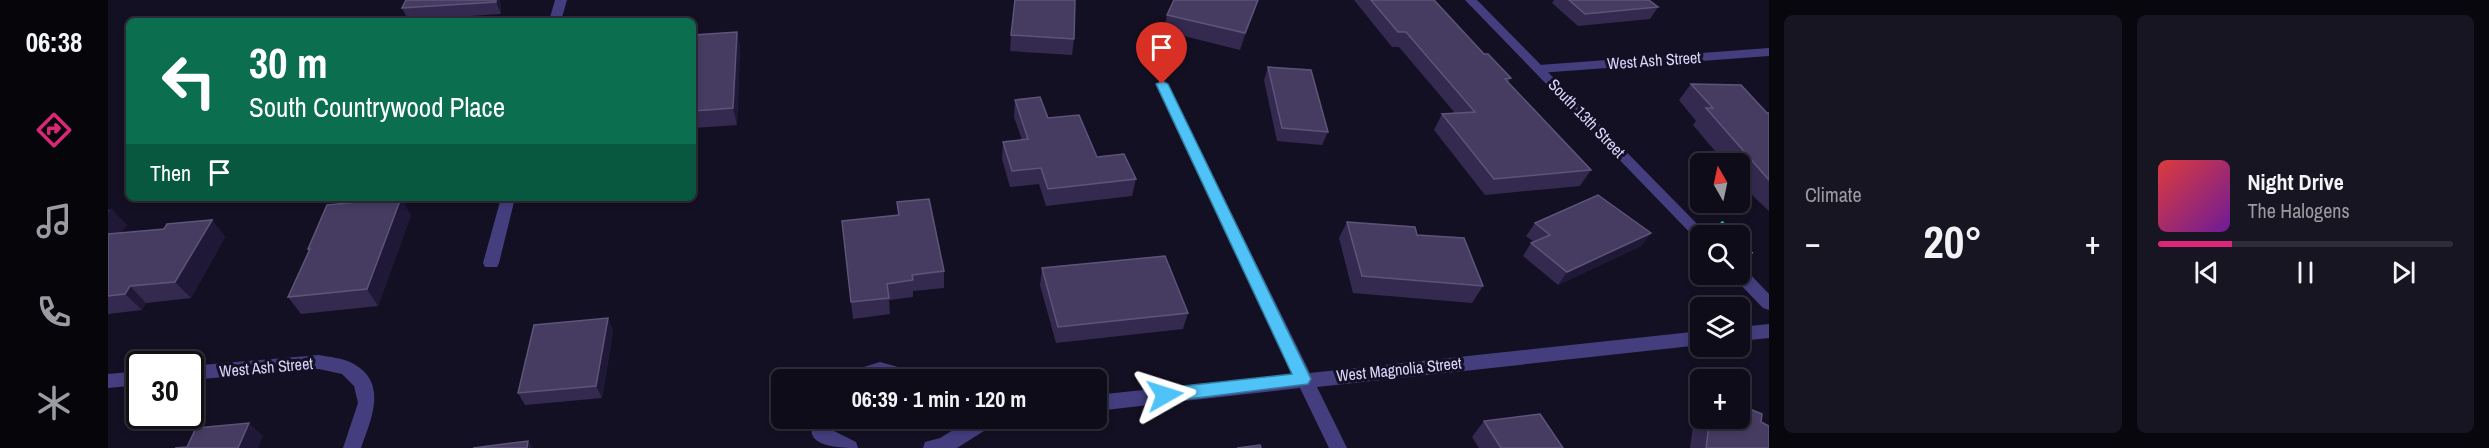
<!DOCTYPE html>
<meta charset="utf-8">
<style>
:root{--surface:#0f0c1a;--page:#181523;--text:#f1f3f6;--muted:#9b9ba2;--line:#2f2c39;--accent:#db2777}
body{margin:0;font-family:"Archivo Narrow",sans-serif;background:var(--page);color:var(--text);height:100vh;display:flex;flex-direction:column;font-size:22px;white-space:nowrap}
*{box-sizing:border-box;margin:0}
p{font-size:20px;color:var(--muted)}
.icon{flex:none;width:33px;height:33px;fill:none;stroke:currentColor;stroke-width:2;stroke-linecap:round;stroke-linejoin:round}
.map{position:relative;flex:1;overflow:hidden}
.sheet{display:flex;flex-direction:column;gap:15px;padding:15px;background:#08070e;width:720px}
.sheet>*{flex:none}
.banner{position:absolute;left:18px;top:18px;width:570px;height:183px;border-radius:9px;box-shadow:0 3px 9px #0003,0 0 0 2px var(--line);background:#0b6e4f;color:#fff;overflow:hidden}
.needle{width:39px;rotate:351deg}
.controls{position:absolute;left:1582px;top:153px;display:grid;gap:12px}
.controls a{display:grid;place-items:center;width:60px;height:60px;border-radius:9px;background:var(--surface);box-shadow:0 3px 9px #0003,0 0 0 2px var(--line);font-size:30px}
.speed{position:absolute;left:18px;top:351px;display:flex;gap:12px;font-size:30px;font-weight:700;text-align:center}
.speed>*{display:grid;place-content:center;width:78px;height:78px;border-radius:50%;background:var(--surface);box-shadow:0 3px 9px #0003,0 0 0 2px var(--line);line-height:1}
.speed .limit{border:3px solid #111;border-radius:9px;background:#fff;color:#111}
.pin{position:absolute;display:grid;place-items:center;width:51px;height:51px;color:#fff;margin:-62px -26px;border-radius:50% 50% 50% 0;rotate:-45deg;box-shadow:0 0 6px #0007}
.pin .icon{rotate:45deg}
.me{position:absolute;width:66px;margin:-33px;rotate:84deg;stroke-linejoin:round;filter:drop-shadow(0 0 4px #0008)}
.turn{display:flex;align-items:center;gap:21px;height:126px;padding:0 24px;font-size:27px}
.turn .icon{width:78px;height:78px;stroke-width:2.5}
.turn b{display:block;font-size:42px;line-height:51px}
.then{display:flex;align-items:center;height:57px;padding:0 24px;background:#0003;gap:12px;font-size:22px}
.big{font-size:45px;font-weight:700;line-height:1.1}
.sheet .tile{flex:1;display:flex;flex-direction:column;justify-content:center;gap:9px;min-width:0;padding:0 21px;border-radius:9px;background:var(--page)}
.song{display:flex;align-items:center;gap:18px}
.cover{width:72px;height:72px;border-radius:9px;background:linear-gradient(135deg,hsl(0 70% 55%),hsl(280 70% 35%))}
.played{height:6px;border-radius:3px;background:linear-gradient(90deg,var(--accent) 25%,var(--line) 25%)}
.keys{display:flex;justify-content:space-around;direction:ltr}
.heat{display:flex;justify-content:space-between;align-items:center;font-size:33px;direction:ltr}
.sheet .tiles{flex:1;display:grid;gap:15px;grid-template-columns:repeat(2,1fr)}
.trip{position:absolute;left:663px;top:369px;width:336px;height:60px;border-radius:9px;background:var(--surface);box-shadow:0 3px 9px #0003,0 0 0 2px var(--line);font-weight:700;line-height:60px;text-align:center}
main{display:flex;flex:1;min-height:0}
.menu{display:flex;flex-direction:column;width:108px;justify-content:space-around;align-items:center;background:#06050a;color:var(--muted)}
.menu .icon{width:42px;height:42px}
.menu .current{color:var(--accent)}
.menu b{font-size:27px;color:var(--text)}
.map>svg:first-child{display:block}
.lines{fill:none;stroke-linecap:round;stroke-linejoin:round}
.path{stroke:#38adab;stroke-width:4;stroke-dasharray:3 5;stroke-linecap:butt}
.minor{fill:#443e7f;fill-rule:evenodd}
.tertiary{fill:#443e7f;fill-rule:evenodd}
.wall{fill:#342a50}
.shaded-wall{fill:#1f1836}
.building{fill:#463c62;stroke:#5d547a;stroke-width:1.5}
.route{fill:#4fc3f7;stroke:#337fa1;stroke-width:1.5}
.labels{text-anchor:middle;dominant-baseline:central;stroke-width:6;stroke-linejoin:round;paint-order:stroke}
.street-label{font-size:16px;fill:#dbd5fc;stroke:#141023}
</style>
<main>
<nav class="menu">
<b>06:38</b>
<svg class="icon current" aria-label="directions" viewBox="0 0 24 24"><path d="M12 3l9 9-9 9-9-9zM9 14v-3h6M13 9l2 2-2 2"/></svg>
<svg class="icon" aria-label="music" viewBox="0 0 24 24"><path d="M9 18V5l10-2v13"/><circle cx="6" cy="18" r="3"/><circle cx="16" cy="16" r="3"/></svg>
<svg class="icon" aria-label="phone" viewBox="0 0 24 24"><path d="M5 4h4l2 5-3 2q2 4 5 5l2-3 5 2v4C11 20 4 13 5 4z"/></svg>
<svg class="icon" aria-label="climate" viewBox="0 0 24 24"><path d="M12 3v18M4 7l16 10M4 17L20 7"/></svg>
</nav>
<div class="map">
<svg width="1661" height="448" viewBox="0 0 1661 448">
<rect width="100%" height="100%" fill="#141023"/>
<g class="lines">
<g class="path">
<polyline points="1613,222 1626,236"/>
<polyline points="1632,242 1644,254"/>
</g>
<g class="minor">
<polygon points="447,0 459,0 453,21 441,21"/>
<polygon points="1661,48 1661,56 1431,73 1425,69 1431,65"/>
<polygon points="1054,80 1060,84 1202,373 1593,331 1593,345 1209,387 1239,448 1221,448 1192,388 988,411 988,395 1186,374 1048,84"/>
<polygon points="393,198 407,198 391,263 389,267 377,267 375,263"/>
<polygon points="1661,324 1661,338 1632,341 1632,327"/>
<path d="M211 355C221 357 235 358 244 363 281 382 263 419 253 448H235L250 403 246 386 234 374 211 369 82 380V366Z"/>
<polygon points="772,362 819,375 821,380 784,380 772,376 761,380 728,380 730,375"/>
<polygon points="32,371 32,385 0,388 0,374"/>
<path d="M705 418H723L722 429 748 442 750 448C738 448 708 448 704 434 703 429 705 423 705 418Z"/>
<polygon points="865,418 890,418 887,424 849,448 815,448 817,442 832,438"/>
</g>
<g class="tertiary">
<polygon points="1357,0 1369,0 1601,236 1593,236 1593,241 1589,240"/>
<polygon points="1632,268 1638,270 1661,294 1661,310 1655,308 1626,278 1624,274 1632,274"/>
</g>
</g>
<g class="wall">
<polygon points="392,0 393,14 300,20 294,8"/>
<polygon points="1150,0 1132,50 1056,31 1059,15"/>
<polygon points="1246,0 1326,0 1376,54 1403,78 1400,83 1483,170 1472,186 1377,195 1326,130 1334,114 1347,113 1291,47 1284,47"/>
<polygon points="1446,0 1541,0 1550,7 1542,19 1470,26 1444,3"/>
<polygon points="629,32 632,48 629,125 585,128 585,35"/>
<polygon points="903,35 966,39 964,55 902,51"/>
<polygon points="1160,67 1220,132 1214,145 1169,141 1156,80"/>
<polygon points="1583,84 1661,113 1661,211 1646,197 1632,180 1632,164 1618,164 1585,125 1588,121 1571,100"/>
<polygon points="907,100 940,118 989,157 1028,179 1024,196 938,206 931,184 902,187 894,159 895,142 914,140 906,117"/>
<polygon points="789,202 836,271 836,288 805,291 805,297 781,300 782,314 745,319 734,221 790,215"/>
<polygon points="0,209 19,225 13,233 56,229 104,220 117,237 83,298 38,303 34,310 0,314"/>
<polygon points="303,215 270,306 193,314 180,297 201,251 200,249"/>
<polygon points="1239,222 1309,235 1375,286 1364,303 1245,293 1231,238"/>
<polygon points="1427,223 1543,233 1533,246 1450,285 1415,256 1423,243 1426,242 1418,236"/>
<polygon points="934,268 1080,313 1075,329 948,343 932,285"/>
<polygon points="500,318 505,331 494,398 417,405 410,393"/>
<polygon points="1593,405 1593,418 1632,418 1661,448 1582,448 1587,410"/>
<polygon points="1376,421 1455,448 1371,448 1364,437"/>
</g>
<g class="shaded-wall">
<polygon points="388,0 392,0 393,14 388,2"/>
<polygon points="1150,0 1147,11 1132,50 1137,33"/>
<polygon points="629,32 632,48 629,125 625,108"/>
<polygon points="293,198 303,215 270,306 259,289"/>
<polygon points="3,208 19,225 0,252 0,213"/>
<polygon points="104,220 117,237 83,298 67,282"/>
<polygon points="1543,233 1533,246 1450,285 1459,272"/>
<polygon points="22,286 38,303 34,310 17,294"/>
<polygon points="500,318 505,331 494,398 488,386"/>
<polygon points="141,423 155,436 150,448 130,448"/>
<polygon points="420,441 425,448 419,448"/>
</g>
<g class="building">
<polygon points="298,0 388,0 388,2 294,8"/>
<polygon points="907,0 967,0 966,39 903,35"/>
<polygon points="1066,0 1150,0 1137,33 1059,15"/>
<polygon points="1263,0 1326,0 1376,54 1380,54 1403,78 1397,79 1483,170 1386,179 1334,114 1367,112 1298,32 1290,32"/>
<polygon points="1461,0 1541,0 1550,7 1477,14"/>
<polygon points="629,32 625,108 585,111 585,35"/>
<polygon points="1160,67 1203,70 1220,132 1174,128"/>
<polygon points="1583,84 1633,85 1659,113 1661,113 1661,180 1598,108 1605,108"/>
<polygon points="932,97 940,118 971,115 989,157 1016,154 1028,179 940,189 933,168 904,171 895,142 920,139 907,100"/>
<polygon points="1490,195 1543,233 1459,272 1423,243 1442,235 1427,223"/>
<polygon points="293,198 259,289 180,297 202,249 200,249 219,205"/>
<polygon points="821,199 836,271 804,275 805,280 779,284 781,298 743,302 734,221 791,215 789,202"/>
<polygon points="104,220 67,282 22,286 17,294 0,296 0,234 56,229 59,224"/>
<polygon points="1239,222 1307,227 1309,235 1356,238 1375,286 1254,276"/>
<polygon points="1057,256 1080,313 950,327 934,268"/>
<polygon points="500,318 488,386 410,393 426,325"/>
<polygon points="1632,405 1654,414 1653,422 1661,426 1661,448 1598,448 1602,418 1632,418"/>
<polygon points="1432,414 1455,448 1393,448 1376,421"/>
<polygon points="141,423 130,448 67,448 79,447 88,428"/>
<polygon points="420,441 419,448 365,448"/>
<polygon points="1152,445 1153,448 1129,448"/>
</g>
<polygon class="route" points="1054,81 1060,84 1203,379 1200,384 1057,402 1052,400 1049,395 1052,390 1057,388 1184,374 1048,84"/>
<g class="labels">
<g class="street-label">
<text transform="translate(1546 60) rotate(-4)">West Ash Street</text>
<text transform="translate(1479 118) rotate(46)">South 13th Street</text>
<text transform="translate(158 367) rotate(-5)">West Ash Street</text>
<text transform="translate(1291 369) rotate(-6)">West Magnolia Street</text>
</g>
</g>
</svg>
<div class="controls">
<a><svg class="needle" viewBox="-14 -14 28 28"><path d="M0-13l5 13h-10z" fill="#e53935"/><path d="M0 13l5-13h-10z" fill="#9b9ba2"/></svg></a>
<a><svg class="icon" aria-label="search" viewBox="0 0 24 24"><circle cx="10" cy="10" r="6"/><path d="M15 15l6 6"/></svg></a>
<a><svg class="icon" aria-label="layers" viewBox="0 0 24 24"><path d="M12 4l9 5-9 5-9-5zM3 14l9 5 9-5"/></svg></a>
<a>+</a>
</div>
<div class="speed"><div class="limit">30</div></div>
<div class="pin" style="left:1054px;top:84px;background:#d93025"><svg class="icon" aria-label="arrive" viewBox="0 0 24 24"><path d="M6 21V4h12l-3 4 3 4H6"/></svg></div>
<svg class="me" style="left:1057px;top:395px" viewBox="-20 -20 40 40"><path d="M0-17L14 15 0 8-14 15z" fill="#4fc3f7" stroke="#fff" stroke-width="4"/></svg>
<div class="trip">06:39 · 1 min · 120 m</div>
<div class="banner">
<div class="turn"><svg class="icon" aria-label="left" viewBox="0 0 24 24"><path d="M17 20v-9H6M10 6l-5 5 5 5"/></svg><div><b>30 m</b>South Countrywood Place</div></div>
<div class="then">Then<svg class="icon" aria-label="arrive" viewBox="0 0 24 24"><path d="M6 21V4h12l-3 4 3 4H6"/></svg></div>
</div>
</div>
<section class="sheet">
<div class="tiles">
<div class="tile"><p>Climate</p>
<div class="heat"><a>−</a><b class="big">20°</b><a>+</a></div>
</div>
<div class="tile">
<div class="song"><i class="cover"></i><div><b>Night Drive</b><p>The Halogens</p></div></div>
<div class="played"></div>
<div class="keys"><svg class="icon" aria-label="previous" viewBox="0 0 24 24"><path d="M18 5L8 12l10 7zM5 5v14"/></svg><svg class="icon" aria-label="pause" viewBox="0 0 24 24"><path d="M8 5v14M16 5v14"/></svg><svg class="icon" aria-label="next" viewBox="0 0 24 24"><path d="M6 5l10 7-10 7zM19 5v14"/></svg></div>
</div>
</div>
</section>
</main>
